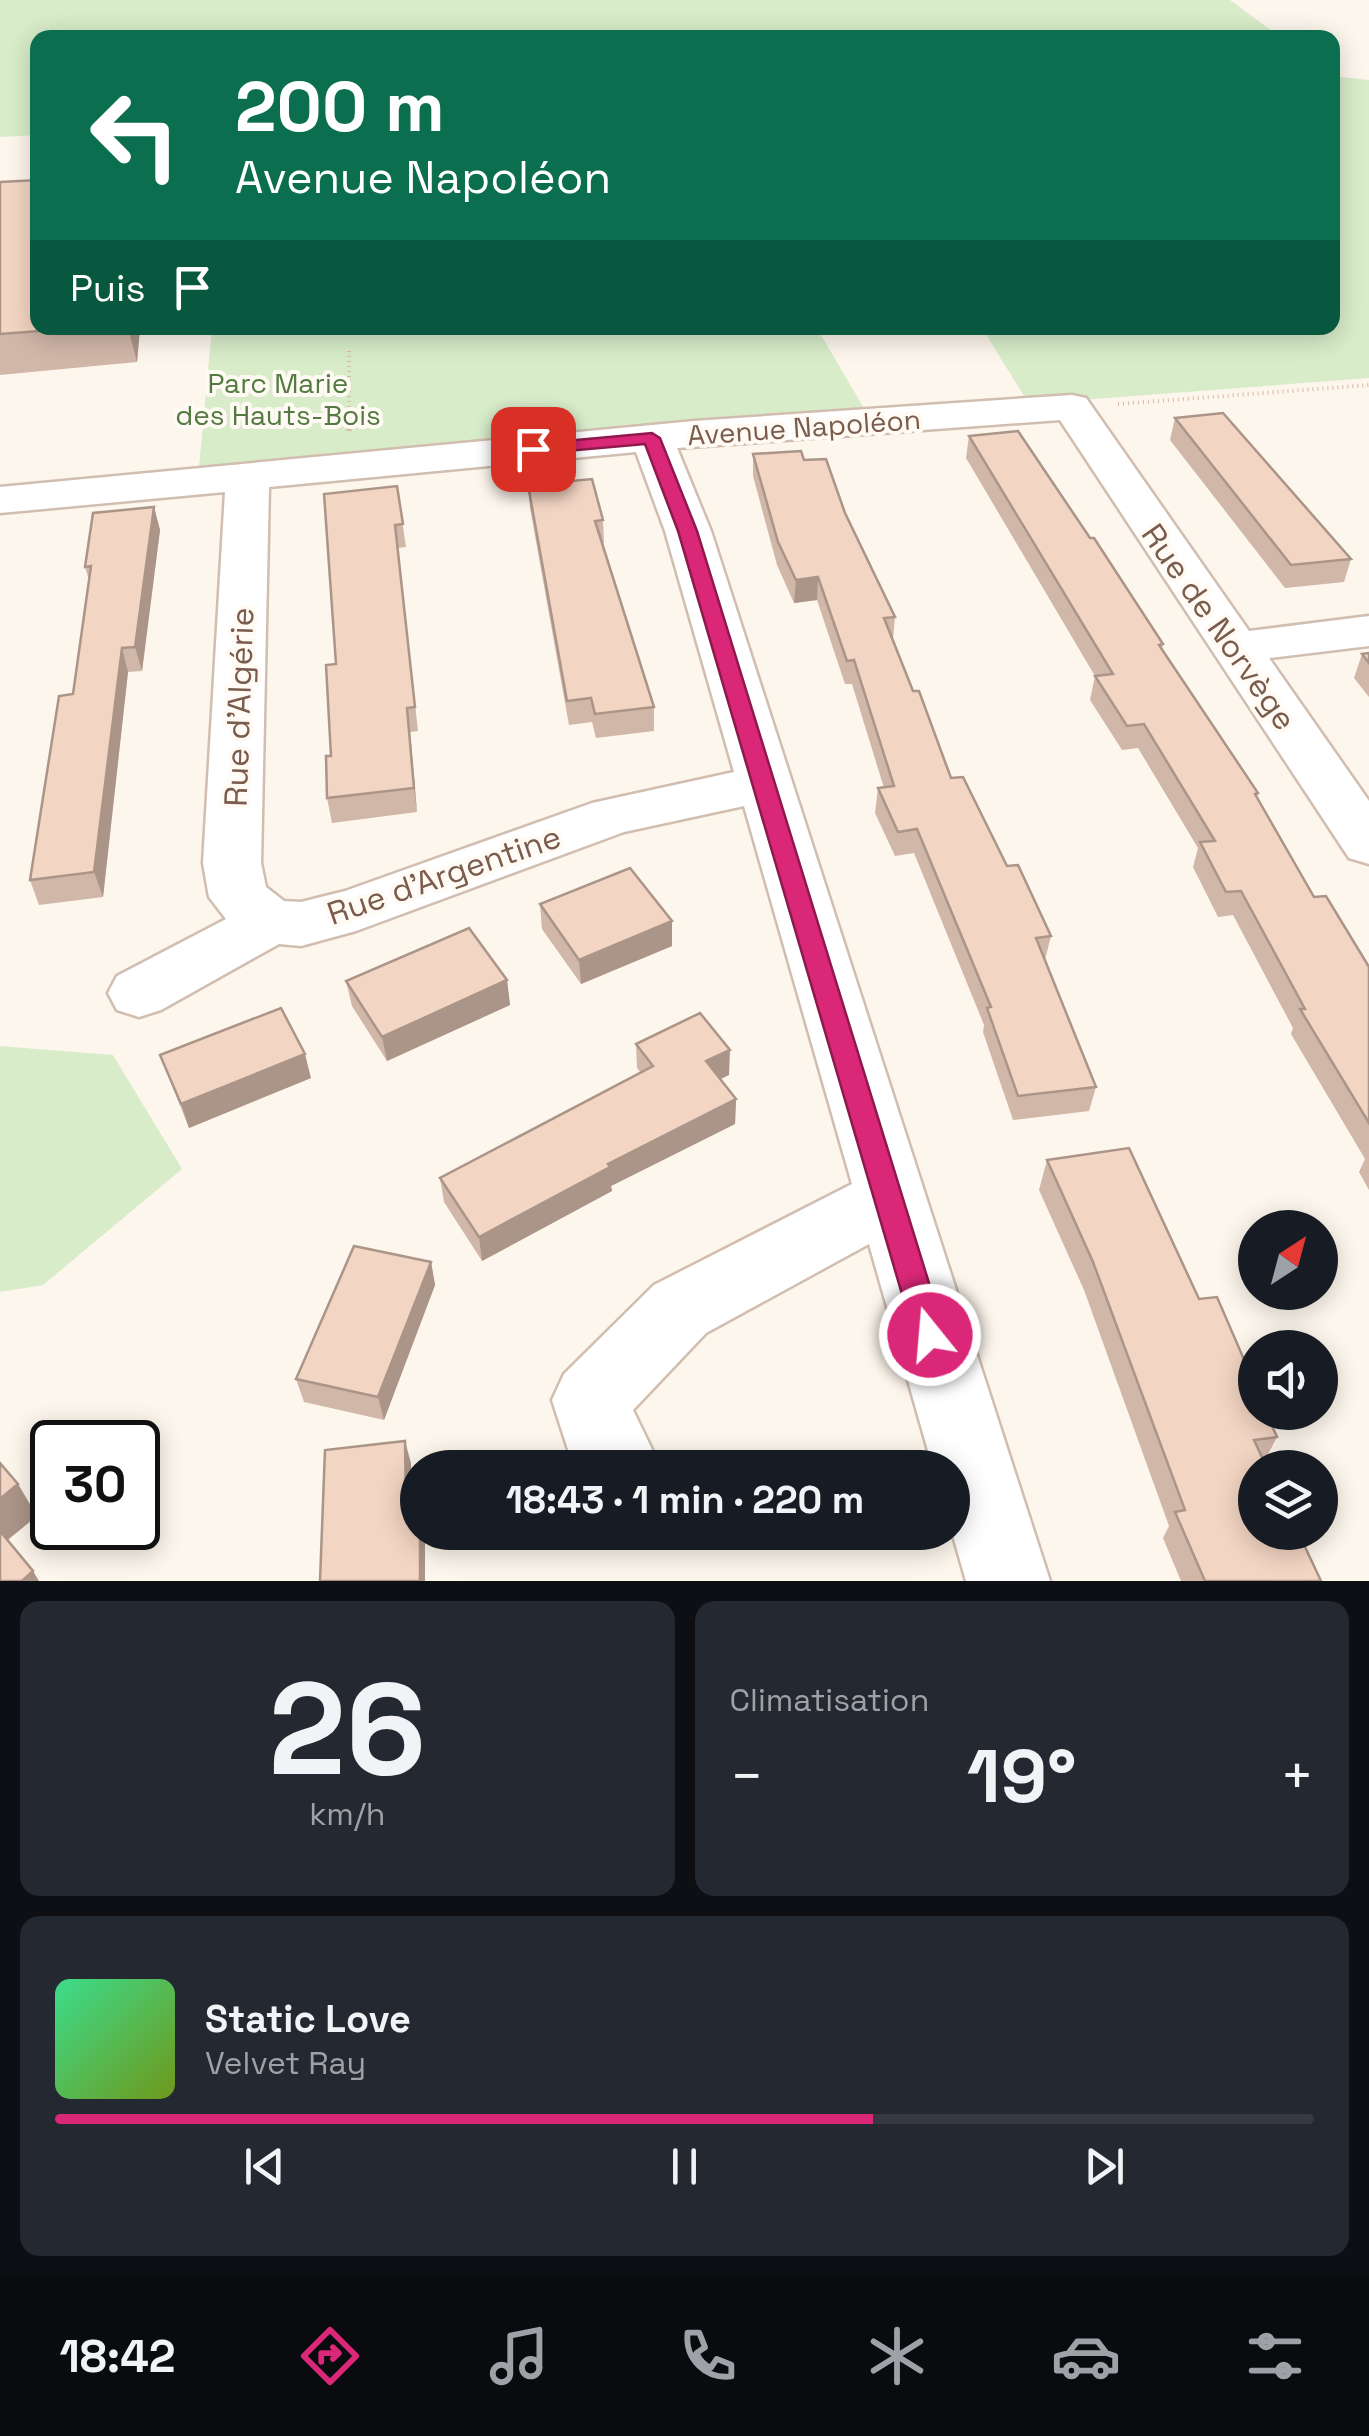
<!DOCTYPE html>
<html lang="fr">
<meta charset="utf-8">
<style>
:root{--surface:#171b24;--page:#242831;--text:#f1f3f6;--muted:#9ea1a6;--line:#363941;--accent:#db2777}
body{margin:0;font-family:"Space Grotesk",sans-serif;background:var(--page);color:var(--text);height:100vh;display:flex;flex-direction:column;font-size:38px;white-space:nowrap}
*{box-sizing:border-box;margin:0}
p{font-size:32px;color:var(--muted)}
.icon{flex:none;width:55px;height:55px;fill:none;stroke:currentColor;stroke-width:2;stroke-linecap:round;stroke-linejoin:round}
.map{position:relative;height:1581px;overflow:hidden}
.sheet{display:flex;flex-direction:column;gap:20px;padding:20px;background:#0d0f14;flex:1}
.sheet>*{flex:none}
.top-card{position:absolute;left:30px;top:30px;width:1310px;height:305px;border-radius:20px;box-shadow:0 5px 25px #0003;background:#0b6e4f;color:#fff;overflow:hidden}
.needle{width:65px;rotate:36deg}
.buttons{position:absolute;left:1238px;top:1210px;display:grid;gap:20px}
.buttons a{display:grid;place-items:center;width:100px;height:100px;border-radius:50%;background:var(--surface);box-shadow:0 5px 25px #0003;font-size:50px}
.speed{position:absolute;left:30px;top:1420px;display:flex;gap:20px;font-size:50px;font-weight:700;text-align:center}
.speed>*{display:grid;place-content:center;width:130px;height:130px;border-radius:50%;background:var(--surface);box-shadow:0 5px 25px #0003;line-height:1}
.speed .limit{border:5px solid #111;border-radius:15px;background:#fff;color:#111}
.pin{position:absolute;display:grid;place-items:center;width:85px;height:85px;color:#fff;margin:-42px;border-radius:20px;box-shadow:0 5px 15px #0006}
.me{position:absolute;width:110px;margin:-55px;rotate:343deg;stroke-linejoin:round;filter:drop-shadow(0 0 8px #0008)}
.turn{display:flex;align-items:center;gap:35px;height:210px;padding:0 40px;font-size:45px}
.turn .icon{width:130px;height:130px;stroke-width:2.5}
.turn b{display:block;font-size:70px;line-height:85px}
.then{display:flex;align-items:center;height:95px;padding:0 40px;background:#0003;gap:20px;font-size:38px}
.big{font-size:75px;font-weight:700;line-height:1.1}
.sheet .tile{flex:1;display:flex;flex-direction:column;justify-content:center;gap:15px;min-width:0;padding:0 35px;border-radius:20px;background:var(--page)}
.sheet .dial{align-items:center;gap:0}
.dial b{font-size:130px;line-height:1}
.song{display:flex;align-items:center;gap:30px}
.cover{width:120px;height:120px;border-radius:15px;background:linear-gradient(135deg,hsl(150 70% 55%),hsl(80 70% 35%))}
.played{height:10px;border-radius:5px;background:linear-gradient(90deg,var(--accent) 65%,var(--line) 65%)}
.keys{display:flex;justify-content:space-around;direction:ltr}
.heat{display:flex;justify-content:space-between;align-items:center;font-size:55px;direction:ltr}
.sheet .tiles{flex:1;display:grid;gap:20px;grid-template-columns:1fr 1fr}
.tile:last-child{grid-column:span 2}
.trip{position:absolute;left:400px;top:1450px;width:570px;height:100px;border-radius:50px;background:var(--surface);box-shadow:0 5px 25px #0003;font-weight:700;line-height:100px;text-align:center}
.menu{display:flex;height:160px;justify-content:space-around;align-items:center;background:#090b0e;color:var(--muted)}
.menu .icon{width:70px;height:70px}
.menu .selected{color:var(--accent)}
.menu b{font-size:45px;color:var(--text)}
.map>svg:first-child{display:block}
.green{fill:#d8ecc9}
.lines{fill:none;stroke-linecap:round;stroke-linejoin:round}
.minor-casing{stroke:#d1beb0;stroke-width:5}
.path-far1{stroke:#d9b8a5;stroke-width:4;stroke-dasharray:1 4;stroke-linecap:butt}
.path{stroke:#d9b8a5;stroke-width:5;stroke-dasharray:2.5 6;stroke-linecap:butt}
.minor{fill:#fff;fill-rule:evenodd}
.wall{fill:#d1b7a8}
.shaded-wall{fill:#aa9588}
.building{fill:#f3d5c3;stroke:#aa9588;stroke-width:2.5}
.route{fill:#db2777;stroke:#8e194d;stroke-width:2.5}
.labels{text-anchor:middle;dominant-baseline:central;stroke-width:8;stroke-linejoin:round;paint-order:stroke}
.far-park-label{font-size:28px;fill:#537a41;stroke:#fffaf3}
.far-street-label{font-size:28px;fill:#7a5c4d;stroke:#fffaf3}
.street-label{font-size:32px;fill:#7a5c4d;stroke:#fffaf3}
</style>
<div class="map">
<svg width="1369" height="1581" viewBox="0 0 1369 1581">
<rect width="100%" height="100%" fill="#fdf6ec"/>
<g class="green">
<polygon points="0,0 1230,0 1280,37 38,38 37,135 0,137"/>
<polygon points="1333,76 1369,80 1369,378 1029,404 982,328 1332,328"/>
<polygon points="212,328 817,328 869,417 198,478"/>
<polygon points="0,1046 113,1055 182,1169 43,1285 0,1292"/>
</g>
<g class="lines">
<g class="minor-casing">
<path id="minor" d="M1072 395 1086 398 1249 631 1369 616V646L1269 658 1369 801V864L1349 858 1060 420 677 448 711 531 1050 1581H966L952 1532V1468H933L869 1244 706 1333 633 1410 661 1468H574L552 1400 564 1374 654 1285 852 1184 744 806 624 832 356 931 301 946 279 944 161 1010 139 1017 117 1010 108 993 117 976 226 919 209 897 203 863 225 492 0 513V487L694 421ZM636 452 665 531 734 772 592 803 345 891 301 902 284 901 266 887 261 863 269 487Z"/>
</g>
<g class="path-far1">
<polyline points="349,351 349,422"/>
<polyline points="1118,404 1369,385"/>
</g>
<polyline class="path" points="349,420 349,434"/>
<use href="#minor" class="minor"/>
</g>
<g class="wall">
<polygon points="0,182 38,328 140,328 137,362 0,375"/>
<polygon points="1175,418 1351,559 1344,582 1285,588 1170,440"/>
<polygon points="969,436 1090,538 1163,644 1162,649 1258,793 1257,797 1314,897 1369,967 1369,1190 1359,1172 1365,1159 1291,1034 1293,1028 1233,915 1218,917 1193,867 1198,848 1138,748 1122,750 1090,700 1095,676 966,458"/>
<polygon points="753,454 804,460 845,513 895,617 893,640 913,691 951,778 1051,936 1045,960 1096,1087 1089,1111 1013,1120 983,1032 984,1025 914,853 895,856 875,813 878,788 884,788 852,684 845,684 817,600 794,603 777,565 753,476"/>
<polygon points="528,485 603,520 604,543 602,543 654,707 654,731 596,738 592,722 569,725 530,508"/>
<polygon points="397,486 406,547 398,548 418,731 410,732 417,812 332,823 327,798 331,756"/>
<polygon points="154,507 160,530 142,671 128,672 103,897 39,905 30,880 73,694 89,580 85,567"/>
<polygon points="1369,653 1369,697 1354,678 1362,654"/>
<polygon points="540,904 672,921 672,946 581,984 542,929"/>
<polygon points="507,980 510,1005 387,1061 352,1006 346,981"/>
<polygon points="636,1044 729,1075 720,1079 736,1099 735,1124 611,1186 612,1191 482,1261 444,1202 440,1178 640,1072 637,1068"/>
<polygon points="160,1055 311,1078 189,1128"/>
<polygon points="1047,1160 1199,1299 1277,1437 1264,1462 1321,1581 1181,1581 1163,1538 1169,1526 1084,1290 1039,1190"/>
<polygon points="431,1262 435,1285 384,1420 304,1402 296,1379"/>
</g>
<g class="shaded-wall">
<polygon points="128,328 140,328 137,362"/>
<polygon points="154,507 160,530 142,671 135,647"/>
<polygon points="818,577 817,600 794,603 796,580"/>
<polygon points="122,648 128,672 103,897 94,872"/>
<polygon points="407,708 410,732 417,812 414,788"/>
<polygon points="672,921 672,946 581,984 579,960"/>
<polygon points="507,980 510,1005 387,1061 382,1037"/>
<polygon points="730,1050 729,1075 706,1086 706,1061"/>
<polygon points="305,1054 311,1078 189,1128 181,1104"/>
<polygon points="736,1099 735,1124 611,1186 612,1191 482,1261 479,1237 608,1164"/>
<polygon points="431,1262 435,1285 384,1420 378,1397"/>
<polygon points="405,1441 411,1463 411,1530 406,1508"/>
<polygon points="18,1484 37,1516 4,1543 0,1537 0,1499"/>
<rect x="420" y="1532" width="5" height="49"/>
<polygon points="33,1571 39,1581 22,1581"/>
</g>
<g class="building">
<polygon points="38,180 38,328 80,328 0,334 0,182"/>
<polygon points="1223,413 1351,559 1291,565 1175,418"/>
<polygon points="1018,431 1090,538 1094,538 1163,644 1159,645 1258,793 1255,794 1314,897 1326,896 1369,967 1369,1123 1300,1009 1305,1009 1241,891 1226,892 1200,842 1215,841 1144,724 1127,726 1095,676 1113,674 969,436"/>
<polygon points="801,451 804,460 826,459 845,513 895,617 884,618 913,691 919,691 951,778 963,777 1007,866 1018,865 1051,936 1036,938 1096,1087 1018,1096 987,1008 991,1007 917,829 898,832 878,788 894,786 854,660 847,661 818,577 796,580 778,542 753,454"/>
<polygon points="592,479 603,520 595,521 654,707 595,714 591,698 567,701 528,485"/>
<polygon points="397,486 403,524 395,525 415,707 407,708 414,788 327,798 326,756 331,756 326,665 336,664 324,494"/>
<polygon points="154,507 135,647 122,648 94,872 30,880 59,696 73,694 91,566 85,567 93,513"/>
<polygon points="1369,653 1369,663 1362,654"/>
<polygon points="630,868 672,921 579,960 540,904"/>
<polygon points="469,928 507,980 382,1037 346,981"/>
<polygon points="281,1008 305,1054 181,1104 160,1055"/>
<polygon points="700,1013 730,1050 706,1061 736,1099 608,1164 610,1167 479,1237 440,1178 653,1066 636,1044"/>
<polygon points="1129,1148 1199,1299 1217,1297 1255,1385 1255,1412 1266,1412 1277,1437 1254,1440 1267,1468 1255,1468 1255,1532 1298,1532 1321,1581 1205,1581 1175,1512 1185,1510 1093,1262 1047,1160"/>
<polygon points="354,1246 431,1262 378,1397 296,1379"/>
<polygon points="405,1441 406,1508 418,1507 418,1532 420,1532 420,1581 320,1581 325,1450"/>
<polygon points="0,1463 18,1484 0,1499"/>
<polygon points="0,1531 33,1571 22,1581 0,1581"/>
</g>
<polygon class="route" points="652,433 660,438 697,531 945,1335 941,1345 930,1349 919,1345 914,1335 678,531 645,444 533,454 525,449 533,444"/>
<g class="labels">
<g class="far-park-label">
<text x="278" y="383">Parc Marie<tspan x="278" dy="32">des Hauts-Bois</tspan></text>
</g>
<g class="far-street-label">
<text transform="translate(804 427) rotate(-4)">Avenue Napoléon</text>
</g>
<g class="street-label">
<text transform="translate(1219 627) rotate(55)">Rue de Norvège</text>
<text transform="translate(239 707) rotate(-88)">Rue d'Algérie</text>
<text transform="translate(444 875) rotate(-19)">Rue d'Argentine</text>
</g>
</g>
</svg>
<div class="buttons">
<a><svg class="needle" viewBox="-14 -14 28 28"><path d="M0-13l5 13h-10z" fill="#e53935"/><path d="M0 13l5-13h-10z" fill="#9ea1a6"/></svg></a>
<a><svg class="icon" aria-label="sound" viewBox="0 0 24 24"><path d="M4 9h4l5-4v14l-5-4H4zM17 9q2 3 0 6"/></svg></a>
<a><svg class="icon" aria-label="layers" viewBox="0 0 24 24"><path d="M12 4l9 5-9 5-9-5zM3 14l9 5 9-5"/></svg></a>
</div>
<div class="speed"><div class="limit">30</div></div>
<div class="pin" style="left:533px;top:449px;background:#d93025"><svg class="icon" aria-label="arrive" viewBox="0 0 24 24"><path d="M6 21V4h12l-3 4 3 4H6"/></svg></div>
<svg class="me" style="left:930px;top:1335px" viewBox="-20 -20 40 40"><circle r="17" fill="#db2777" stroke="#fff" stroke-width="3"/><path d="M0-11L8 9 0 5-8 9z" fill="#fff"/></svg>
<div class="trip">18:43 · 1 min · 220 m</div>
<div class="top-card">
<div class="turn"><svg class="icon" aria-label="left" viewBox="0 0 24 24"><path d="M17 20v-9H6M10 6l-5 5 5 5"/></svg><div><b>200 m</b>Avenue Napoléon</div></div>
<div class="then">Puis<svg class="icon" aria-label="arrive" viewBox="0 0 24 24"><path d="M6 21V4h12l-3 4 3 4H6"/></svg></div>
</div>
</div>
<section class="sheet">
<div class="tiles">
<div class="tile dial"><b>26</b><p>km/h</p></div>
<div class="tile"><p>Climatisation</p>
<div class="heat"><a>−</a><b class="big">19°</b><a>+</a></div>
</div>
<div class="tile">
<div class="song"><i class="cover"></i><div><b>Static Love</b><p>Velvet Ray</p></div></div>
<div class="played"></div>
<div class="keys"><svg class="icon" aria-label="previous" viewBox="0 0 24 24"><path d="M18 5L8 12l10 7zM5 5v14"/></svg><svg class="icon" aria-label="pause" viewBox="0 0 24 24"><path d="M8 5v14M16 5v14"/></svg><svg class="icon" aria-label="next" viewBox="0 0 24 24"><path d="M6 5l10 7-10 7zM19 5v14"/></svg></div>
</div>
</div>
</section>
<nav class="menu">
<b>18:42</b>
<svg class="icon selected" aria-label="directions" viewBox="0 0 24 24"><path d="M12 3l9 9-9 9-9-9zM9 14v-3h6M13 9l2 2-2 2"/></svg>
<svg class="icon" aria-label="music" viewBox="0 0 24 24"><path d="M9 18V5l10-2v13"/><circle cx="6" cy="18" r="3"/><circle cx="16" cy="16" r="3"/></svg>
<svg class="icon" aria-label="phone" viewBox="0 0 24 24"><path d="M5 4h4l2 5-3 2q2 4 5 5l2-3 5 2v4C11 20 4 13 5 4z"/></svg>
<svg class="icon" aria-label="climate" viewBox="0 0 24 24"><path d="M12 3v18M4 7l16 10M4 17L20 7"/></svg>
<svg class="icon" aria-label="car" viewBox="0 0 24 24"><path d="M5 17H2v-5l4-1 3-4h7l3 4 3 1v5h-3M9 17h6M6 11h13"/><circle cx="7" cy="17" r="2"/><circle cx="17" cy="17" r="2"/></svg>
<svg class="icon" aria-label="filters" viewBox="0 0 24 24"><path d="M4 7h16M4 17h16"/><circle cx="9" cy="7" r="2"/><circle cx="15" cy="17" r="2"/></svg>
</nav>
